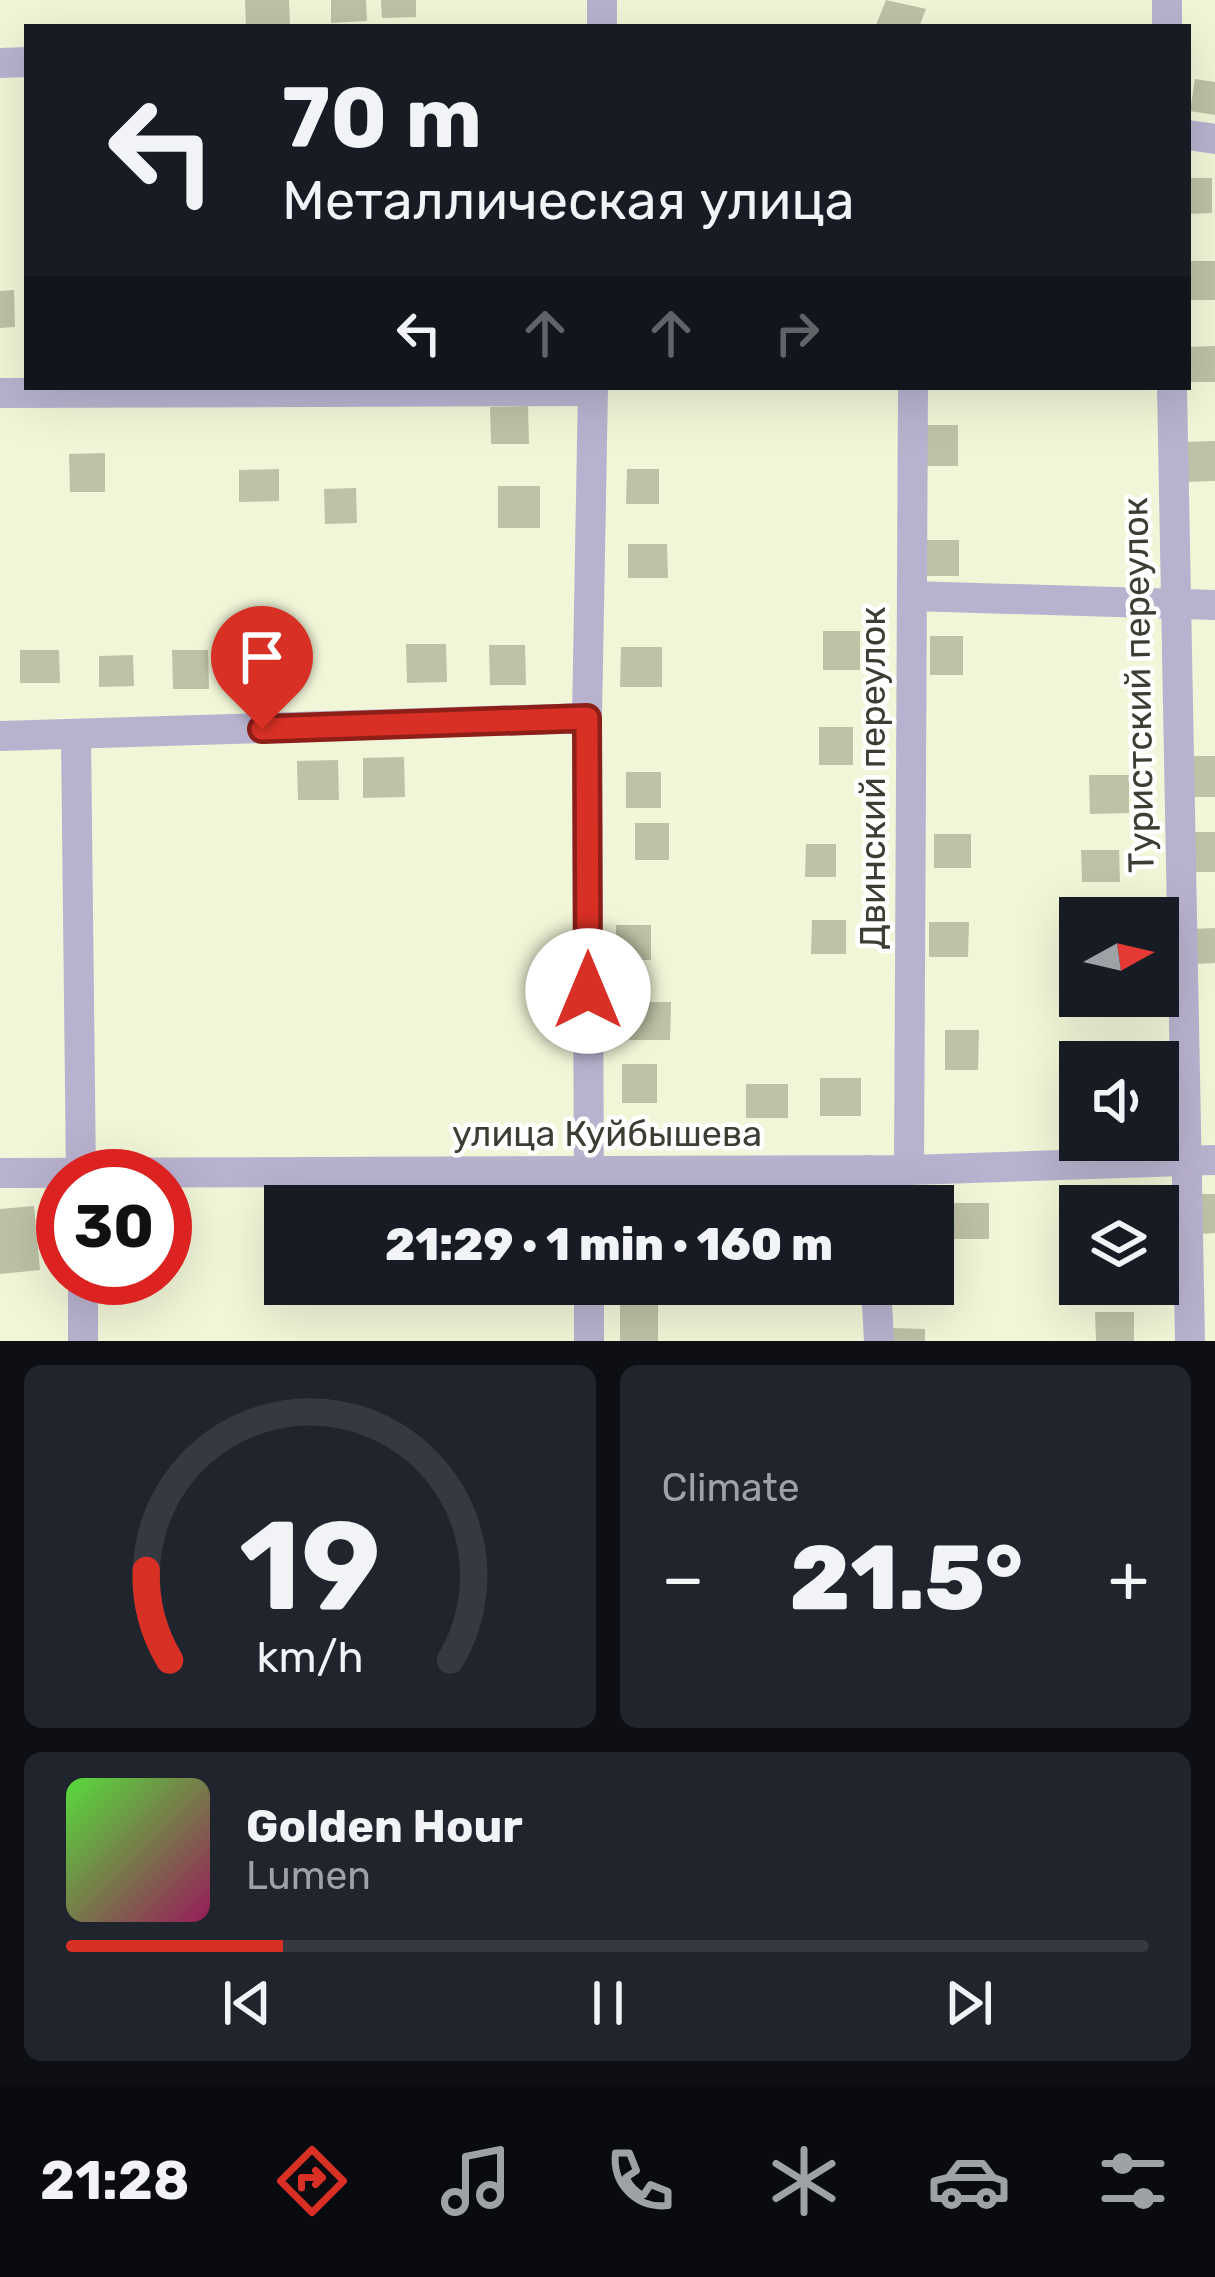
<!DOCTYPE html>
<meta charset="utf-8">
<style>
:root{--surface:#171b24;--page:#20242c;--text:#f1f3f6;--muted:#9ea1a6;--line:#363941;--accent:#d93025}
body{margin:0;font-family:Rubik,sans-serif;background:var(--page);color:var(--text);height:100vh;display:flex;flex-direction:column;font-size:45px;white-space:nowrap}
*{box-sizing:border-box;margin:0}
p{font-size:39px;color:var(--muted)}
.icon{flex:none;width:66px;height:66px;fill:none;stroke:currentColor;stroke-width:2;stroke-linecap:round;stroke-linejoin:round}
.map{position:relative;height:1341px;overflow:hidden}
.side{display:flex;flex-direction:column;gap:24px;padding:24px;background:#0d0f14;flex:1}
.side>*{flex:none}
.banner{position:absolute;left:24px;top:24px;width:1167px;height:366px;border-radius:0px;box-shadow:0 12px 48px #0002;background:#171b24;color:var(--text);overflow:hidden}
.needle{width:78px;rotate:82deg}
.controls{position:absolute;left:1059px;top:897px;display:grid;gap:24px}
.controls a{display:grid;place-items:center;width:120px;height:120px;border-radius:0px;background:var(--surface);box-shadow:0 12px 48px #0002;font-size:60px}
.speed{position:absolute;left:36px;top:1149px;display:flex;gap:24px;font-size:60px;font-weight:700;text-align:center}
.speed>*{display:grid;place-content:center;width:156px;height:156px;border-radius:50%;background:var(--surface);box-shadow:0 12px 48px #0002;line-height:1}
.speed .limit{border:18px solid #d22;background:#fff;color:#111}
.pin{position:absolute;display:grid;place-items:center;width:102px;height:102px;color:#fff;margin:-123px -51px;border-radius:50% 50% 50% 0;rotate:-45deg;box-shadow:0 0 12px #0007}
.pin .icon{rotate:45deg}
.me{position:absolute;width:132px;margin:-66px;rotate:0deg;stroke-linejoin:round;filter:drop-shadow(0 0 9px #0008)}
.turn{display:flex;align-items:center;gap:42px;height:252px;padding:0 60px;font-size:54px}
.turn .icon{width:156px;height:156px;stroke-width:2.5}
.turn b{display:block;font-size:84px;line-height:102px}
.lanes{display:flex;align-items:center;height:114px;padding:0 60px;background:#0003;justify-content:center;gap:60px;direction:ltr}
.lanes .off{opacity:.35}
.big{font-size:90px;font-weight:800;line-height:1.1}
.side .widget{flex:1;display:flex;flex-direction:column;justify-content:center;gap:18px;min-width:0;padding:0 42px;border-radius:18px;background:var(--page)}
.side .dial{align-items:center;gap:0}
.dial svg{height:312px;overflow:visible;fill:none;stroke:var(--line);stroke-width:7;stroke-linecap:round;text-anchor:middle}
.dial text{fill:var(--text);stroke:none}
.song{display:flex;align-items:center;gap:36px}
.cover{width:144px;height:144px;border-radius:18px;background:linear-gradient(135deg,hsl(110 70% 55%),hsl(330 70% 35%))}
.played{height:12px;border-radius:6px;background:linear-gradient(90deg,var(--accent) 20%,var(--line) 20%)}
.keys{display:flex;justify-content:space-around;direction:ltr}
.heat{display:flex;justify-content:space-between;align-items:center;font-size:66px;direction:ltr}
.side .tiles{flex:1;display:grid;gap:24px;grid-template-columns:1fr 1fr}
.widget:last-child{grid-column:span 2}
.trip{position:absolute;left:264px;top:1185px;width:690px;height:120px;border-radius:0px;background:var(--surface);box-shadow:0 12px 48px #0002;font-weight:800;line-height:120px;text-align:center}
.dock{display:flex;height:192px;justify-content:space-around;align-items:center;background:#090b0e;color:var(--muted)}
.dock .icon{width:84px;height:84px}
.dock .selected{color:var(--accent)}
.dock b{font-size:54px;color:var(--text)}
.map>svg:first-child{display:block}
.building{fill:#bec2a6}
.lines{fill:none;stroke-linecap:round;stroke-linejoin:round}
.minor{stroke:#b9b2cf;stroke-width:30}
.route-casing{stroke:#8d1f18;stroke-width:30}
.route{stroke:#d93025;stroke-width:21}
.labels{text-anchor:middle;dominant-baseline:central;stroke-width:9;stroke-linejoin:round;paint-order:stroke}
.street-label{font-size:36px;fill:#3d3e33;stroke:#fff}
</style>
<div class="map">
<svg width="1215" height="1341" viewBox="0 0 1215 1341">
<rect width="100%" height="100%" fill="#f1f6d8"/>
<g class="building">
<polygon points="245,0 289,0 290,26 246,27"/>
<polygon points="331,0 366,0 367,21 331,23"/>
<polygon points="381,0 416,0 416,17 382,18"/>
<polygon points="886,0 926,9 919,27 876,25"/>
<polygon points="1195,79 1215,82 1215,115 1190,111"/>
<polygon points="1188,178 1212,178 1212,213 1188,214"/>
<rect x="1188" y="261" width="27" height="39"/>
<polygon points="14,290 15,327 0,328 0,291"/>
<polygon points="1215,346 1215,382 1188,382 1188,347"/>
<polygon points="528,406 529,444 491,444 490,407"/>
<rect x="920" y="425" width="38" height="41"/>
<polygon points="1215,441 1215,481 1184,482 1184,442"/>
<polygon points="105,453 105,492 70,492 69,454"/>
<polygon points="279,469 279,501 239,502 239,470"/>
<polygon points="627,469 659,469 659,504 626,504"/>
<rect x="498" y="486" width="42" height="42"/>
<polygon points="356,488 357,523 325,524 324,489"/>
<polygon points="925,540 959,540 959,576 924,576"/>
<polygon points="628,544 667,544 668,578 628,578"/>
<rect x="823" y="631" width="37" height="39"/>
<rect x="930" y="636" width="33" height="39"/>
<polygon points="406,644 446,644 447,682 407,683"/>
<polygon points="489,645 525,645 526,685 490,685"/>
<polygon points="621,647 662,647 662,687 620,687"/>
<polygon points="20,650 59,650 60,683 20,683"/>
<polygon points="172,650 208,650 209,689 173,689"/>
<polygon points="133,655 134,686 99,687 99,656"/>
<rect x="819" y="727" width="34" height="38"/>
<polygon points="1186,756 1215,756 1215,797 1187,797"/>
<polygon points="404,757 405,797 363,798 363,758"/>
<polygon points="338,760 339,800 298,800 297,761"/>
<rect x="626" y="772" width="35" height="36"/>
<polygon points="1089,775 1129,775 1129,813 1090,814"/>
<rect x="635" y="823" width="34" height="37"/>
<polygon points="1187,832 1215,832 1215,872 1188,872"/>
<rect x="934" y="834" width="37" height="34"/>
<polygon points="806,844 836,844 836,877 805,877"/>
<polygon points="1081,850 1119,850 1120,882 1082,882"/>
<polygon points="812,920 846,920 846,954 811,954"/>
<polygon points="929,922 969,922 968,957 929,957"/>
<rect x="616" y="925" width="35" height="35"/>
<polygon points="1215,928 1215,963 1192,964 1191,929"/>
<polygon points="630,1002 671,1002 670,1040 629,1040"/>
<polygon points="945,1030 979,1030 978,1070 945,1070"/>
<rect x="622" y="1064" width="35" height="39"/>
<rect x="1071" y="1075" width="9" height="42"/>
<rect x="820" y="1078" width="41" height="38"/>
<rect x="746" y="1084" width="42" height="34"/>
<rect x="1098" y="1191" width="32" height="15"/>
<polygon points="671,1192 671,1206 630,1206 629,1193"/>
<polygon points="804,1194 804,1206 766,1206 766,1195"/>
<polygon points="1198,1194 1215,1194 1215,1233 1199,1234"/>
<rect x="949" y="1203" width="40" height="36"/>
<polygon points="34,1206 40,1270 0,1274 0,1209"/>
<rect x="620" y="1302" width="38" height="39"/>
<polygon points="1095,1312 1134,1312 1134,1341 1096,1341"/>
<polygon points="893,1328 925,1329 925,1341 893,1341"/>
</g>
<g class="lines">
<g class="minor">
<polyline points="602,0 602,27"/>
<polyline points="1167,0 1167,27"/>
<polyline points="0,63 27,62"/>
<polyline points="1188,135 1215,139"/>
<polyline points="1172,387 1190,1341"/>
<polyline points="0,393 593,391"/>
<polyline points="912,596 1215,605"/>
<polyline points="0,736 587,718"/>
<polyline points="76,736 81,1176"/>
<polyline points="869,1170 871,1206"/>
<polyline points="909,1170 913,387"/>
<polyline points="0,1173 909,1170 1215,1160"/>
<polyline points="589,1206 587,718 593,387"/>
<polyline points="83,1278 83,1341"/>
<polyline points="876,1284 879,1341"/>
<polyline points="589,1341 589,1284"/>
</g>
</g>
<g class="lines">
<g class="route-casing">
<polyline id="route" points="262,729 587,718 588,991"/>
</g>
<use href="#route" class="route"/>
</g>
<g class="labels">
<g class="street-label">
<text transform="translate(1138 685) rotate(-91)">Туристский переулок</text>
<text transform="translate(872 778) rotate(-90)">Двинский переулок</text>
<text x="607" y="1133">улица Куйбышева</text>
</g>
</g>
</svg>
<div class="controls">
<a><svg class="needle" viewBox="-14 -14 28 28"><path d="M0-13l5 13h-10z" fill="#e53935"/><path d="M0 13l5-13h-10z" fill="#9ea1a6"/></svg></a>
<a><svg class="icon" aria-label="sound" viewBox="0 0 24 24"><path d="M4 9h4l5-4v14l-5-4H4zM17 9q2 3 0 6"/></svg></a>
<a><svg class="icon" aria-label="layers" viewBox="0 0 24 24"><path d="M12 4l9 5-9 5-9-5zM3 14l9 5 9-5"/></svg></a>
</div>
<div class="speed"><div class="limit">30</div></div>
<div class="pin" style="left:262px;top:729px;background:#d93025"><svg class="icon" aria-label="arrive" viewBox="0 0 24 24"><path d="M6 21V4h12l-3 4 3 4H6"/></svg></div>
<svg class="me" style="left:588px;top:991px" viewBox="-20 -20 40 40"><circle r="19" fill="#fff"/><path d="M0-13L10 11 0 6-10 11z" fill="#d93025"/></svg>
<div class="trip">21:29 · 1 min · 160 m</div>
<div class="banner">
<div class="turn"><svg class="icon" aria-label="left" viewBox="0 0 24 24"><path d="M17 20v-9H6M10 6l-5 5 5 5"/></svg><div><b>70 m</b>Металлическая улица</div></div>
<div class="lanes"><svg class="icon" aria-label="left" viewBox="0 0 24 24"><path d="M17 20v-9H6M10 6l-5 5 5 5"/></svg><svg class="icon off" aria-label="ahead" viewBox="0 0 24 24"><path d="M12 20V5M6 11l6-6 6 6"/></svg><svg class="icon off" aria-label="ahead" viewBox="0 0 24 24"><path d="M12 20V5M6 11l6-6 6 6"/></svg><svg class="icon off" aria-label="right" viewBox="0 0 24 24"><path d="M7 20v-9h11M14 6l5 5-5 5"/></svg></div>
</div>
</div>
<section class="side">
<div class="tiles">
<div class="widget dial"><svg viewBox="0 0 100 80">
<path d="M14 69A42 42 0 1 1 86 69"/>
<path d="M14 69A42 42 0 0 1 8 46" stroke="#d93025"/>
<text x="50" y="56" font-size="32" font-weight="700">19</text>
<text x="50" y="72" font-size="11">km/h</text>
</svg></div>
<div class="widget"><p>Climate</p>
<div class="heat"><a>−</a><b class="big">21.5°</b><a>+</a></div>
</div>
<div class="widget">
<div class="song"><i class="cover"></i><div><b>Golden Hour</b><p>Lumen</p></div></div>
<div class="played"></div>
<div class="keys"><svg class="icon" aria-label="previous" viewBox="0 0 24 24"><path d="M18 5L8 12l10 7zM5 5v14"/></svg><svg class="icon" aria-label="pause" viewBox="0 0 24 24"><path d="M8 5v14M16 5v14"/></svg><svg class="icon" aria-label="next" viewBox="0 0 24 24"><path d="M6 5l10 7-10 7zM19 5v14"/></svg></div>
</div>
</div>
</section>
<nav class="dock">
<b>21:28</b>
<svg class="icon selected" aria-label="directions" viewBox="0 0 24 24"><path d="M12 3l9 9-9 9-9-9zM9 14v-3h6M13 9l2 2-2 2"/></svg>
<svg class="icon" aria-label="music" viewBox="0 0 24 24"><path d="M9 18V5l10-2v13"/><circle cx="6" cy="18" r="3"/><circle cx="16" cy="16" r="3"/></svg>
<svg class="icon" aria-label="phone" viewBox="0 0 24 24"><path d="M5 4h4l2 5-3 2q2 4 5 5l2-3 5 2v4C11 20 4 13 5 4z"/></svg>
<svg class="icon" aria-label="climate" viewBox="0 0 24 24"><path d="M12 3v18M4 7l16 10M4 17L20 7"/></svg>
<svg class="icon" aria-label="car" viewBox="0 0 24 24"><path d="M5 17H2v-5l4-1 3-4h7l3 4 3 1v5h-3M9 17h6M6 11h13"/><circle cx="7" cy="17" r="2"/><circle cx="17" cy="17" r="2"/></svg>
<svg class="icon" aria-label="filters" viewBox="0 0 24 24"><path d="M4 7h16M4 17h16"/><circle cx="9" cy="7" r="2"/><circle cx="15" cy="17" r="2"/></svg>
</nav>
